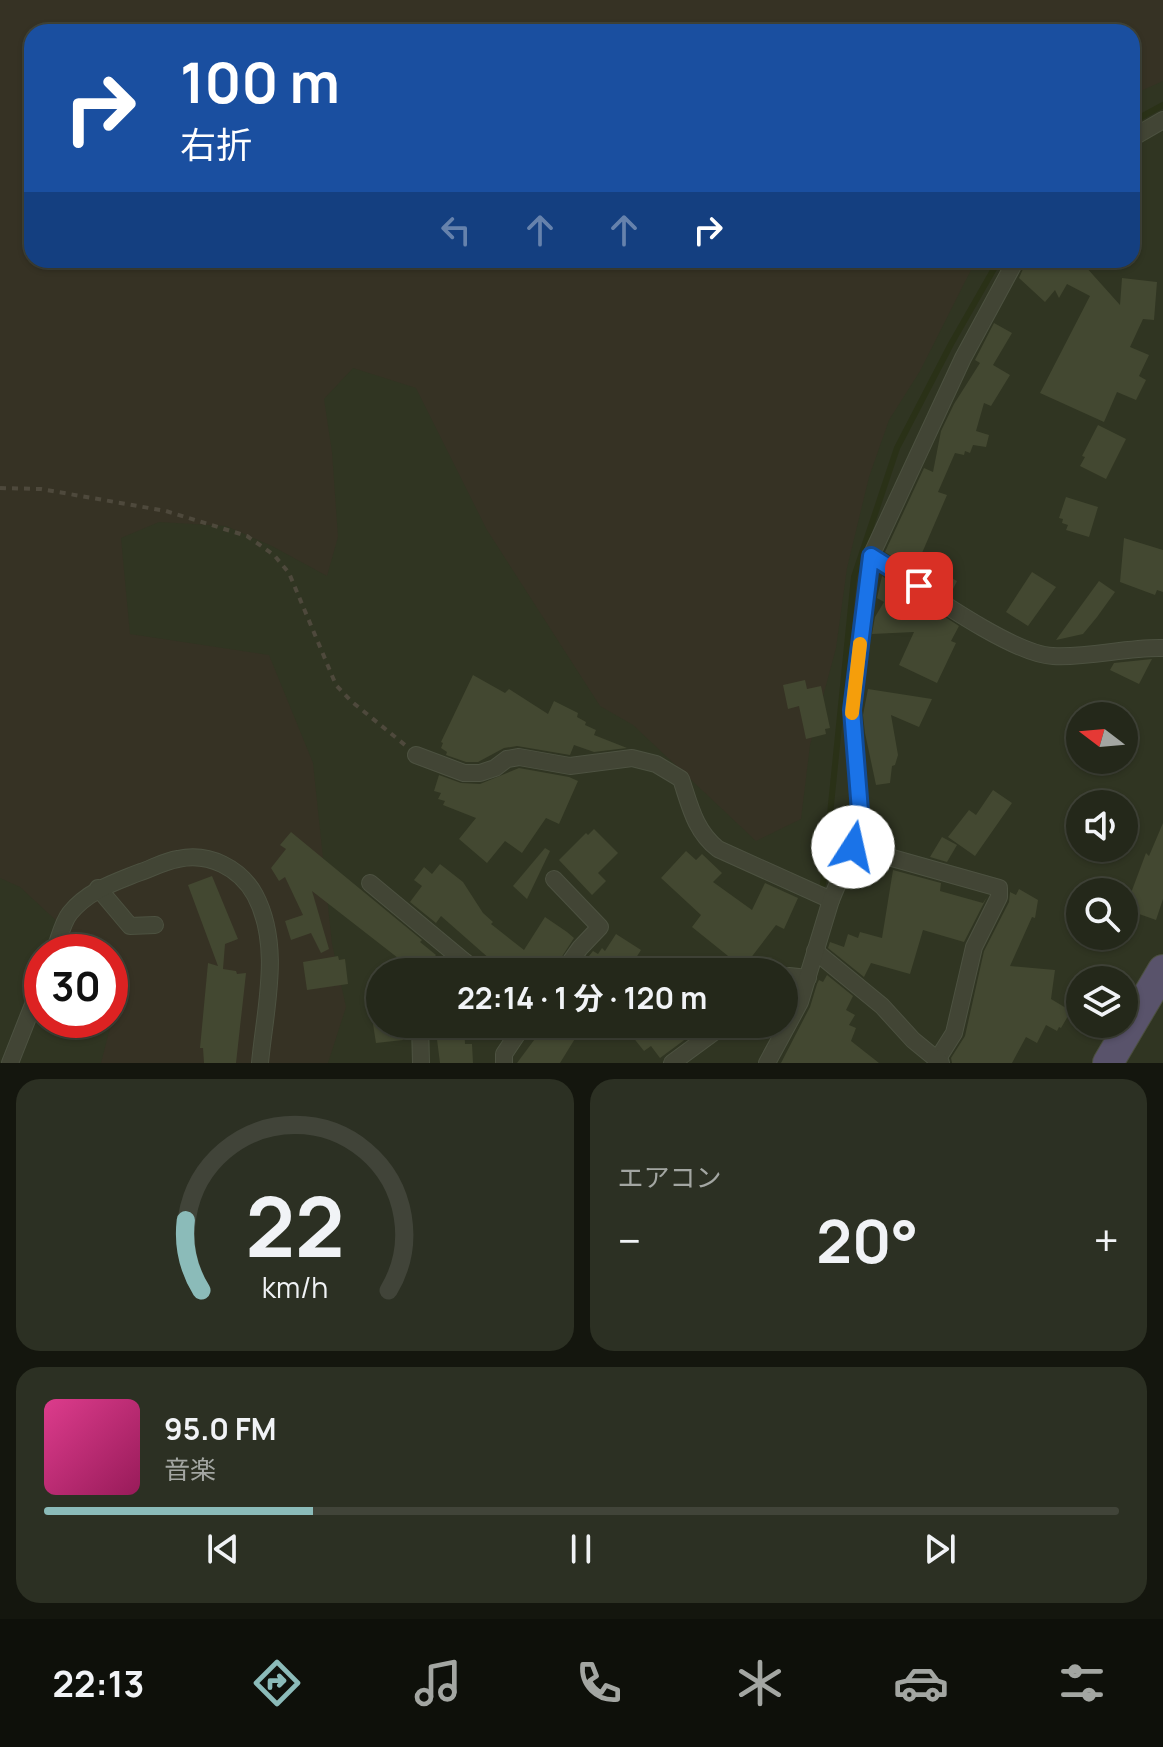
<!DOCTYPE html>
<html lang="ja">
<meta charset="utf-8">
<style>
:root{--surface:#24281a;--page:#2c3023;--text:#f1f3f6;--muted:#a3a6a2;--line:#414439;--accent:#8bbbb9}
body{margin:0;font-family:Manrope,"Noto Sans JP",sans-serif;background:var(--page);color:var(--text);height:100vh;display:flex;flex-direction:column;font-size:30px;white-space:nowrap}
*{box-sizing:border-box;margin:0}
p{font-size:26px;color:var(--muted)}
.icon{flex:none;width:44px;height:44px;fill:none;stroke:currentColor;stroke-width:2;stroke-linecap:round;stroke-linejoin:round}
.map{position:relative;height:1063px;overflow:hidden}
.panel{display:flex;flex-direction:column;gap:16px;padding:16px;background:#14160e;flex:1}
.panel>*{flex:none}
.top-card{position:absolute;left:24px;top:24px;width:1116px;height:244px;border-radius:24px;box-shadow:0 2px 6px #0004,0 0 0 2px var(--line);background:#1a4fa0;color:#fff;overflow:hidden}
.needle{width:52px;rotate:286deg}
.buttons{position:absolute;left:1066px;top:702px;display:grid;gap:16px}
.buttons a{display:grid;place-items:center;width:72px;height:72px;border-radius:50%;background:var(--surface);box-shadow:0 2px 6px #0004,0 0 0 2px var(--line);font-size:40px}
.speed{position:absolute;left:24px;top:934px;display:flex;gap:16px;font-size:40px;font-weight:700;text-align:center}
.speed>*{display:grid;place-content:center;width:104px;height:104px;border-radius:50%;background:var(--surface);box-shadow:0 2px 6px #0004,0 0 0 2px var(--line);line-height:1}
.speed .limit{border:12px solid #d22;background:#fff;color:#111}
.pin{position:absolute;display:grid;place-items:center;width:68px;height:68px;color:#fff;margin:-34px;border-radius:16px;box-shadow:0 4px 12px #0006}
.me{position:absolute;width:88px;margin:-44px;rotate:10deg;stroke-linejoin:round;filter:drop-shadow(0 0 6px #0008)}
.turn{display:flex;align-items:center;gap:28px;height:168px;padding:0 24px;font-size:36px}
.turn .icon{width:104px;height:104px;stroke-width:2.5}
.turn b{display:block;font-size:56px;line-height:68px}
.lanes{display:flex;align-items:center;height:76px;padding:0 24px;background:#0003;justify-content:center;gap:40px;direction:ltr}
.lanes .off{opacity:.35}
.big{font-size:60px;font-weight:700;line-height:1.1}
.panel .tile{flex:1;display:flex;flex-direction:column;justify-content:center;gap:12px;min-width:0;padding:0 28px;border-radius:24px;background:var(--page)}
.panel .dial{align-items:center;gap:0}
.dial svg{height:208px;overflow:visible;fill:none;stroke:var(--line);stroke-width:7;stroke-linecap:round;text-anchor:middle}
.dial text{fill:var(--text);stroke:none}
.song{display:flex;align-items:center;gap:24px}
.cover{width:96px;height:96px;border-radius:12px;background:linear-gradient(135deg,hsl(330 70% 55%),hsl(330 70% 35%))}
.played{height:8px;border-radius:4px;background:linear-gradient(90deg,var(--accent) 25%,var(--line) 25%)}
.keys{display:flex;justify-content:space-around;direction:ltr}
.heat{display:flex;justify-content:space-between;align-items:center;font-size:44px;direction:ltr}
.panel .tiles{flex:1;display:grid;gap:16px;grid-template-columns:1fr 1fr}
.tile:last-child{grid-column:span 2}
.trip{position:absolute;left:366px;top:958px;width:432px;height:80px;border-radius:40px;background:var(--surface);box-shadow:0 2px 6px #0004,0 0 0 2px var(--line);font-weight:700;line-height:80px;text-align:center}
.tabs{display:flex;height:128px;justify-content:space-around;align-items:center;background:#0e100a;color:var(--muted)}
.tabs .icon{width:56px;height:56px}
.tabs .active{color:var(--accent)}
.tabs b{font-size:36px;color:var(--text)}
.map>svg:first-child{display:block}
.green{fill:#363224}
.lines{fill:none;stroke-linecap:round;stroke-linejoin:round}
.stream{stroke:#2a3117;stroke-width:6}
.building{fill:#434831}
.street-casing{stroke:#4d5241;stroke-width:18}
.highway-casing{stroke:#4c5040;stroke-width:32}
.path{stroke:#4e493c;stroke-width:4;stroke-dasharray:6 6;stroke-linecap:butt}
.street{stroke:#424535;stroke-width:16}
.highway{stroke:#59536b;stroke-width:30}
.route-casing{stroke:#114b97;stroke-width:20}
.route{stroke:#1a73e8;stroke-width:14}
.slow{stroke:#f59e0b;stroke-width:14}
</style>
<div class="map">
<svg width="1163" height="1063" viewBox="0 0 1163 1063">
<rect width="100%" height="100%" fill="#303522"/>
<polygon class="green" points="0,0 1163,0 1163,81 1132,95 1132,32 32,32 32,260 976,260 920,371 889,420 869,477 847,568 836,648 810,745 801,819 756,841 633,725 600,706 487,530 416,388 353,368 324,399 332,452 338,537 327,576 272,546 226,526 159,522 121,538 130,634 269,655 313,763 332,944 346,1007 328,1063 101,1063 122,981 110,970 110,952 90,952 20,887 0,878"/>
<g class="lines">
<g class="stream">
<polyline points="1132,122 1163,105"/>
<polyline points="823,884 854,577 897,448 951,344 999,260"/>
</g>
</g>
<g class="building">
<polygon points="1027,260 1092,260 1085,266 1120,305 1122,278 1157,282 1154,320 1143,319 1130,347 1149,355 1139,376 1146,380 1136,400 1117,392 1104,422 1040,393 1090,296 1067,284 1059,298 1055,290 1045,302 1019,278"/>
<polygon points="994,323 1012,333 993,365 1010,375 991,406 984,403 976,431 989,435 986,447 973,445 970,453 965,451 964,455 955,453 938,492 947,495 919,560 957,581 950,595 885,552 924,468 933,472 941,431 954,404 980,363 975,360"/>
<polygon points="1098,425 1126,439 1106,479 1080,466 1085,457 1082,456"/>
<polygon points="1066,497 1098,507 1089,537 1066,530 1068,525 1062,523 1063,519 1059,518"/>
<polygon points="1124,538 1163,550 1163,592 1157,590 1155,595 1120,582"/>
<polygon points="1032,572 1056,587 1028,626 1006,612"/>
<polygon points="882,576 959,626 951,641 956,643 937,683 899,665 914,632 872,634 875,617 884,602 877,598"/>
<polygon points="1099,581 1115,592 1097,617 1083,634 1056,640"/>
<polygon points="1152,659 1139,684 1110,670 1114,663"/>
<polygon points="473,675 505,693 509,689 548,714 554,701 578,713 577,717 586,722 585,725 596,730 594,735 627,748 594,752 574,745 570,755 517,746 504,748 478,762 466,762 446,755 447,752 441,748 443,743 441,742"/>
<polygon points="805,680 807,689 821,686 830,728 825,729 826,734 806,739 799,706 788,709 783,685"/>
<polygon points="868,689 932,699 919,727 891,715 898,755 895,765 892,766 890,783 876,785 865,733 863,715"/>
<polygon points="519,768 569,777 578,781 559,824 546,818 522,853 505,841 487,863 459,839 476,818 443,805 445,801 438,799 441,793 434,791 439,775 461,783 480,784"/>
<polygon points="993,790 1012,803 975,856 948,837 969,810 976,815"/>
<polygon points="1163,823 1163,899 1156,920 1125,909 1146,853 1149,856"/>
<polygon points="594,829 618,853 598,873 606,881 592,895 559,860 586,833 588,835"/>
<polygon points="291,832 422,940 420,942 436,955 421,972 416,972 312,891 329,949 321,953 311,933 291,940 285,921 303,915 285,877 279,881 271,868 286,849 280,845"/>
<polygon points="942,837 957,845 947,862 930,857"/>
<polygon points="545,848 550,851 527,899 513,886"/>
<polygon points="686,851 696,860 702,854 722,873 713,882 752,910 765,883 798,898 784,929 776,925 743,968 692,927 701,915 661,878"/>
<polygon points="440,864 463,882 483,913 493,922 491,924 524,950 545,917 567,932 574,938 552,972 497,972 488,965 491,960 441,916 436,923 410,902 422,886 414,880 424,867 432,874"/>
<polygon points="893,870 941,883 940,891 983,903 987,897 964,942 923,930 910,974 871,963 864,977 828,948 830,942 844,947 848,934 858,938 860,932 882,938"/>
<polygon points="212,876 238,939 225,944 223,969 236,971 237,974 246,973 236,1063 204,1063 203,1048 200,1048 208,963 218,966 188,885"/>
<polygon points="1019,889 1038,900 1035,918 1032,917 1010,966 1055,970 1051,999 1071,1011 1061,1028 1059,1027 1057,1031 1046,1025 1037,1043 1026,1037 1012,1063 952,1063 951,1058 965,1036 984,951 1009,902 1010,892 1016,895"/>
<polygon points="616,934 641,950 627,972 576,972 593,951 598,954 602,948 605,951"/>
<polygon points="338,956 339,960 345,959 348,984 307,990 303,962"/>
<polygon points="827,975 853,996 846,1010 855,1015 849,1025 856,1028 851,1041 879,1063 781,1063 810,1007 817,984 819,980 823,982"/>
<polygon points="373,1024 401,1024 403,1040 376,1043"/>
<polygon points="435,1024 464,1024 465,1044 472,1044 473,1063 440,1063"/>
<polygon points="546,1024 584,1024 560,1063 517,1063"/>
<polygon points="636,1024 700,1024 683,1041 660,1058 651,1046 644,1051 628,1031"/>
</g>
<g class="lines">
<g class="street-casing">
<g id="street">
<polyline points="1132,138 1163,120"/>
<path d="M871 556C911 581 1011 655 1053 656 1090 658 1126 647 1163 648"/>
<path d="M416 755 464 773H480L495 768 507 759 519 757 570 766 632 758 656 764 681 779C690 806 695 831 718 849L831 900"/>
<polyline points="853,847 999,888 999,897 974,947 954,1033 937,1060"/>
<polyline points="554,879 600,927 580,948 563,972"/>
<polyline points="370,883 465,962"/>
<polyline points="98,888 130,926 155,925"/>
<polyline points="815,951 882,1006 913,1040 941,1063"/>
<path d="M54 952C59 940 62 923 70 913 88 891 113 883 138 873 151 869 164 861 178 859 209 852 240 868 255 895 282 946 265 1008 260 1063"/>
<polyline points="446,972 465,962 478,972"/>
<polyline points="784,980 789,976 808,978"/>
<polyline points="420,1024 421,1063"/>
<polyline points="10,1063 42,982"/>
<polyline points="504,1063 504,1054 524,1024"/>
<polyline points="672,1063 725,1024"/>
<polyline points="767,1063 800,1002 831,900 853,847 860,811 852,710 871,556 963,358 1016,260"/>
</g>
</g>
<g class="highway-casing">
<polyline id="highway" points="1108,1063 1163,970"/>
</g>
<polyline class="path" points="0,488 41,489 166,511 247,536 274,555 289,573 336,685 351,701 405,745"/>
<use href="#street" class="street"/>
<use href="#highway" class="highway"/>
</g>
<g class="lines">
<g class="route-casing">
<polyline id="route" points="853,847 860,811 852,710 871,556 919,586"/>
</g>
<use href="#route" class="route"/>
<polyline class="slow" points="852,713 860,644"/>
</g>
</svg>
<div class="buttons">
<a><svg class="needle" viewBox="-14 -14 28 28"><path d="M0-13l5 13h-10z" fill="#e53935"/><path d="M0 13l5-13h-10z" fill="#a3a6a2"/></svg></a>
<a><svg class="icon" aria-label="sound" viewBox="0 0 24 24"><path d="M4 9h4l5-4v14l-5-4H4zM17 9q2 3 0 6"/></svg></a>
<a><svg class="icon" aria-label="search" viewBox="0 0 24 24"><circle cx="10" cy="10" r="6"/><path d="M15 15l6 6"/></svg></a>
<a><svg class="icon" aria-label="layers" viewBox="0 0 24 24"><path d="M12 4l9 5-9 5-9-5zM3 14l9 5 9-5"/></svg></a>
</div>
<div class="speed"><div class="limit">30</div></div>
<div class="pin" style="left:919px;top:586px;background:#d93025"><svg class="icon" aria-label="arrive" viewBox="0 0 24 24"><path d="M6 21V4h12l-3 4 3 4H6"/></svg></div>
<svg class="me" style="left:853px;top:847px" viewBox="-20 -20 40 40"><circle r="19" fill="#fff"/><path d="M0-13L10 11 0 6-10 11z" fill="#1a73e8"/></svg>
<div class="trip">22:14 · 1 分 · 120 m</div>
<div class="top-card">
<div class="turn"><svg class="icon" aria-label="right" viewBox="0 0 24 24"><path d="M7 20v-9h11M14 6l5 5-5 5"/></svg><div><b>100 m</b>右折</div></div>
<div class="lanes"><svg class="icon off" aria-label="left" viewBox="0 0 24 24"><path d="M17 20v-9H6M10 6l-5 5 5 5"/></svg><svg class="icon off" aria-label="ahead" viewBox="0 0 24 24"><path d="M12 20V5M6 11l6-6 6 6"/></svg><svg class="icon off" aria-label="ahead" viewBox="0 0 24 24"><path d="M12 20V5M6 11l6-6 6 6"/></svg><svg class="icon" aria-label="right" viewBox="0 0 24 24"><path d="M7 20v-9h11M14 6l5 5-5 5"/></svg></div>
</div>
</div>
<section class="panel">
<div class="tiles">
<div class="tile dial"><svg viewBox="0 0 100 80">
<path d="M14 69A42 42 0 1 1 86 69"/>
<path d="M14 69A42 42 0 0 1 8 42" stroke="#8bbbb9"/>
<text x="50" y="56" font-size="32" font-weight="700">22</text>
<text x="50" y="72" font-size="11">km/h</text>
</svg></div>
<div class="tile"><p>エアコン</p>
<div class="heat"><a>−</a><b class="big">20°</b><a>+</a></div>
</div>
<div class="tile">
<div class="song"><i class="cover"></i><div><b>95.0 FM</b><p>音楽</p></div></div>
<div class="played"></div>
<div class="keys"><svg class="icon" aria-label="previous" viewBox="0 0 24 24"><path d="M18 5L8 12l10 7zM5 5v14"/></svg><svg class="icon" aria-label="pause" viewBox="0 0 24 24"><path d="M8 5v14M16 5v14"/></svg><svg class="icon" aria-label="next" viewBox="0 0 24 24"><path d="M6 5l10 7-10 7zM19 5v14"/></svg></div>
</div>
</div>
</section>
<nav class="tabs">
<b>22:13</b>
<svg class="icon active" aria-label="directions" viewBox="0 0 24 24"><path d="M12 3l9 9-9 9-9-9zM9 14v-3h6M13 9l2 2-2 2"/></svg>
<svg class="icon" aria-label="music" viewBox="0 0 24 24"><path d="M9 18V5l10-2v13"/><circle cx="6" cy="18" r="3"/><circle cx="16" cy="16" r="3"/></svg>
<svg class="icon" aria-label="phone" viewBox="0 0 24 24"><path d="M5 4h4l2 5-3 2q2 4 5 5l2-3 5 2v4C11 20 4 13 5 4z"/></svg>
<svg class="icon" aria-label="climate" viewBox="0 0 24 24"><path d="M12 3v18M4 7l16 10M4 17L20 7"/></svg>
<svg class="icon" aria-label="car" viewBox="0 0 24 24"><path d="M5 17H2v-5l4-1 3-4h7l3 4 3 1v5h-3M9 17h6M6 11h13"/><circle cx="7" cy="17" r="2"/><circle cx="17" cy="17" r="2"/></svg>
<svg class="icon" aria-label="filters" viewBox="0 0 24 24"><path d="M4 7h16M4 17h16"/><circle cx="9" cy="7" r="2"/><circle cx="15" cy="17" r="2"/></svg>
</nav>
